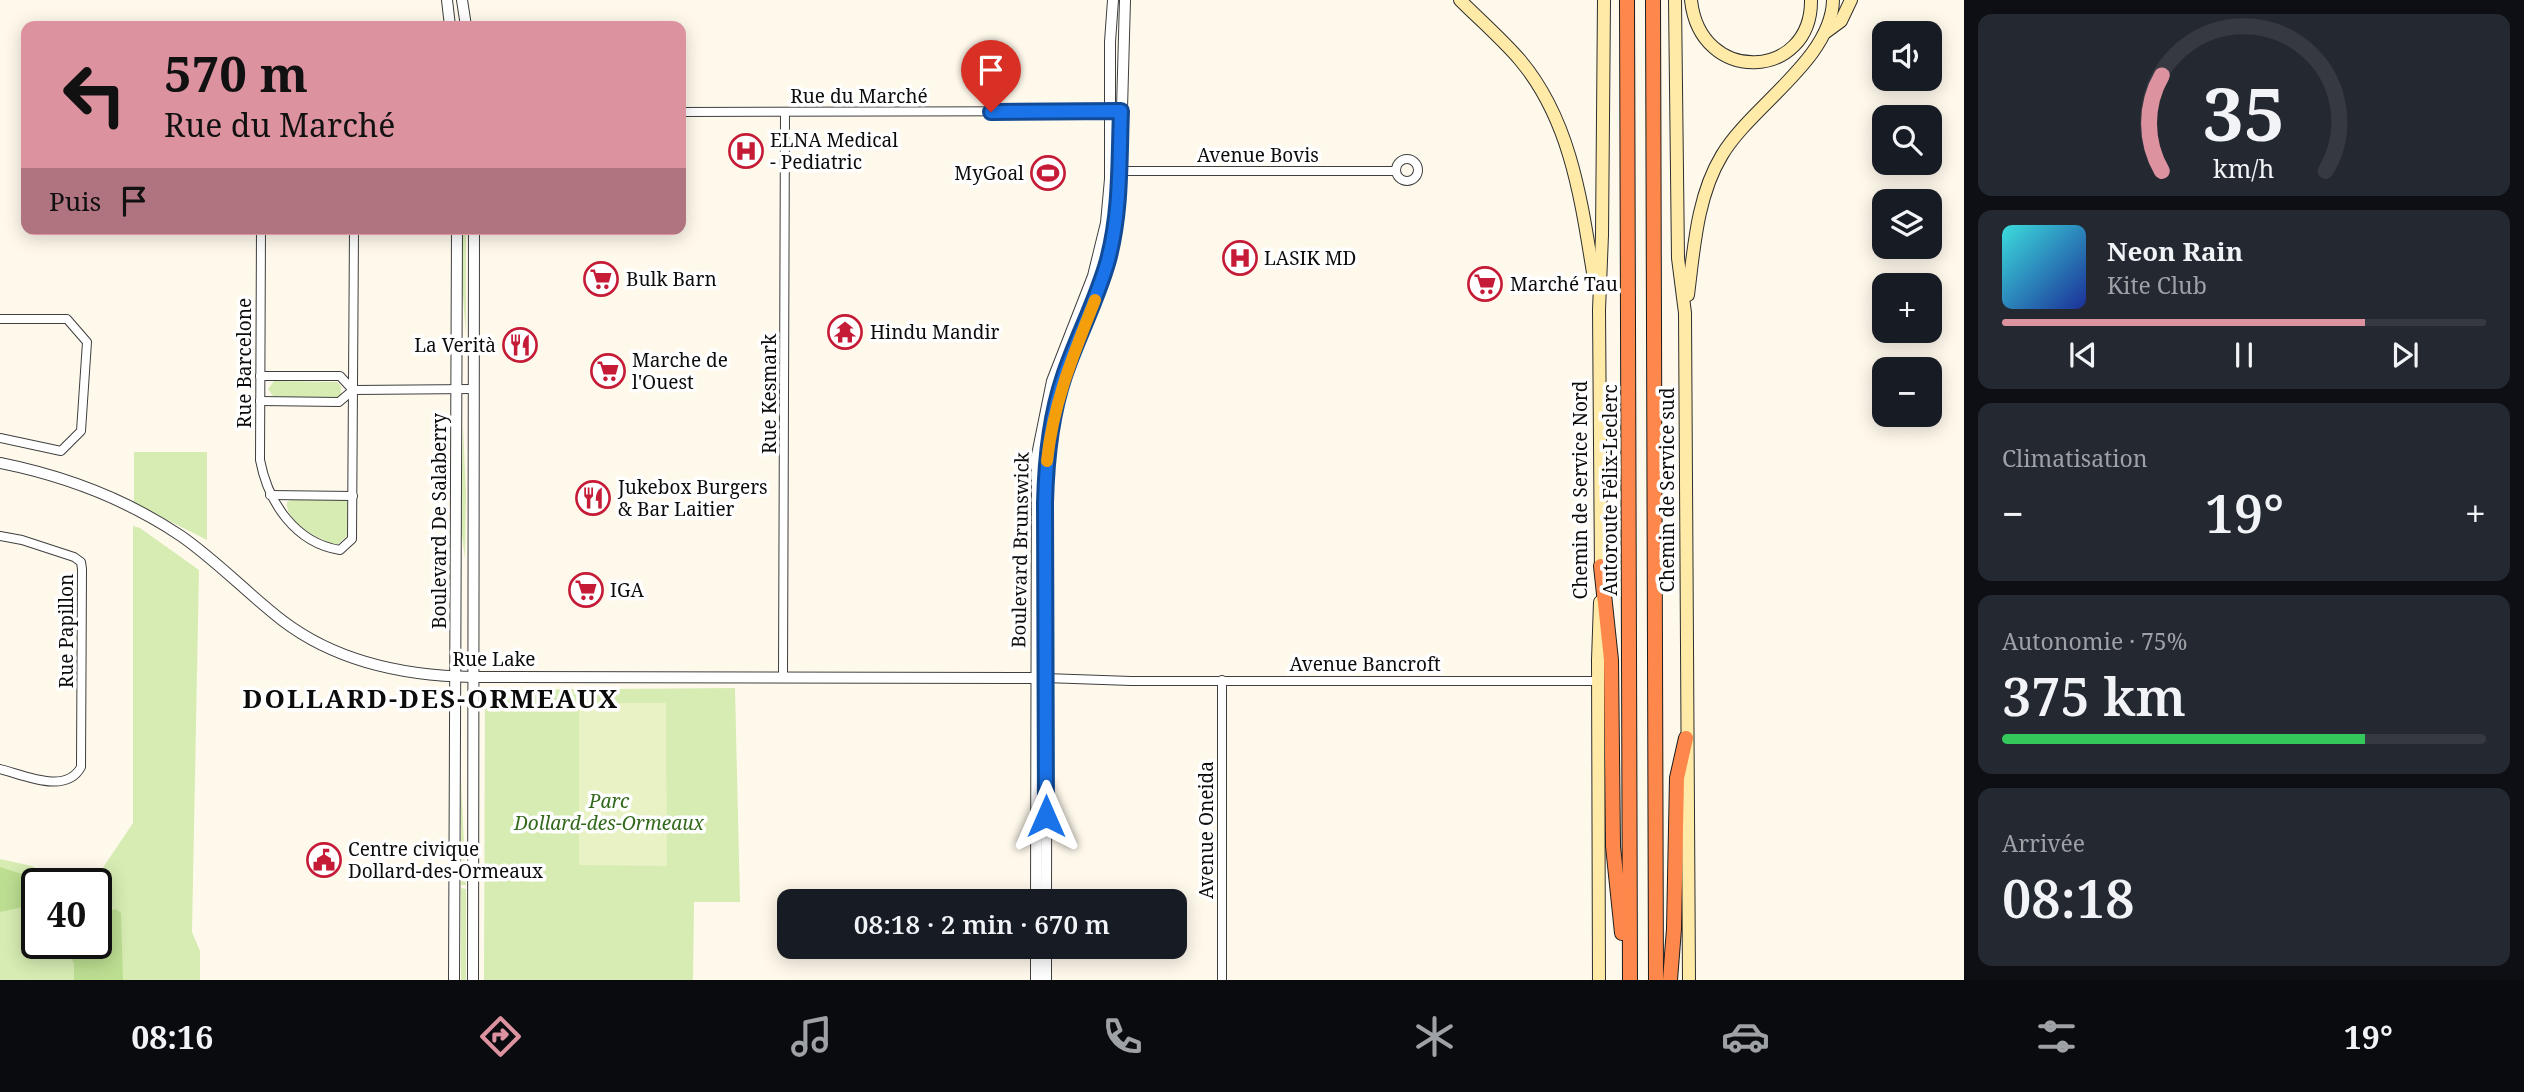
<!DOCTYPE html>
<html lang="fr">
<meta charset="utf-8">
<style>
:root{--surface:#171b24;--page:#242831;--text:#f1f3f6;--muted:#9ea1a6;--line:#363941;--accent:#dd92a0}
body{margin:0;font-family:"Noto Serif",serif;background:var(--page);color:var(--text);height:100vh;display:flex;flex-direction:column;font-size:26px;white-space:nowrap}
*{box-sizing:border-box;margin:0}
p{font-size:23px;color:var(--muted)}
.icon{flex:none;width:38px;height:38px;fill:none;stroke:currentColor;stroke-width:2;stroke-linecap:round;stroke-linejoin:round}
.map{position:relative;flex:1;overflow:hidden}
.drawer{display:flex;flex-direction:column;gap:14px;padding:14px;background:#0d0f14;width:560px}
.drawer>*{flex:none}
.hud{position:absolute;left:21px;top:21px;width:665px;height:214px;border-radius:14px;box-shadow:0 4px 18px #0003;background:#dd92a0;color:#111;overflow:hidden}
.tools{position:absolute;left:1872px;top:21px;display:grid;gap:14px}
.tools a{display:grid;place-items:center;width:70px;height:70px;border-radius:14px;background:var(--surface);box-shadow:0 4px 18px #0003;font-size:35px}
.speed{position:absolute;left:21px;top:868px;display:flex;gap:14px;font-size:35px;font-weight:700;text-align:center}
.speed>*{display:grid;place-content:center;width:91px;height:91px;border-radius:50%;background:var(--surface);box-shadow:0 4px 18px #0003;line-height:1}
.speed .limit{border:4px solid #111;border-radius:10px;background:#fff;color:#111}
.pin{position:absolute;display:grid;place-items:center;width:60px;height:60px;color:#fff;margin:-72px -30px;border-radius:50% 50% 50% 0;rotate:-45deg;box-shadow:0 0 7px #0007}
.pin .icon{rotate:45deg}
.me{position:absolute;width:77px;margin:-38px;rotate:0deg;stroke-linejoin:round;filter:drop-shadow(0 0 5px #0008)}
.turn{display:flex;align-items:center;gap:24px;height:147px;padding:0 28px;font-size:32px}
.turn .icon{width:91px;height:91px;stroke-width:2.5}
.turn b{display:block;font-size:49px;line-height:60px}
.then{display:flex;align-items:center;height:66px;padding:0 28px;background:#0003;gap:14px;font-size:26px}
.big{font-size:52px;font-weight:600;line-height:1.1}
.drawer .widget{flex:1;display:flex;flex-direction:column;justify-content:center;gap:10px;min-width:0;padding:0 24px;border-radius:14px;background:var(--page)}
.drawer .dial{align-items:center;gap:0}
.dial svg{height:182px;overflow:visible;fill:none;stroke:var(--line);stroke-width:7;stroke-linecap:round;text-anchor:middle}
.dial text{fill:var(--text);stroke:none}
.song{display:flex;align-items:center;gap:21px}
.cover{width:84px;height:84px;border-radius:10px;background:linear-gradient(135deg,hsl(180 70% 55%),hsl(230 70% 35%))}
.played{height:7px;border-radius:4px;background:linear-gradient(90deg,var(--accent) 75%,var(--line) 75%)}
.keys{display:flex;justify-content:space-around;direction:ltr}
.heat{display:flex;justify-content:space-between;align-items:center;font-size:38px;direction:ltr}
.charge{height:10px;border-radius:5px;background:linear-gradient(90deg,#34c759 75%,var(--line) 0)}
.trip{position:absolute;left:777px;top:889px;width:410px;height:70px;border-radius:14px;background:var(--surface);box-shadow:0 4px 18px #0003;font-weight:600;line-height:70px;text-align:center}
.dock{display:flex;height:112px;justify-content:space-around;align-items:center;background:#090b0e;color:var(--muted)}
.dock .icon{width:49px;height:49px}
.dock .on{color:var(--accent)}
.dock b{font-size:32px;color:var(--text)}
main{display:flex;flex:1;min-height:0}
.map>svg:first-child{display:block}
.green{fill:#d7ecb3}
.forest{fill:#bcde91}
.pitch{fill:#e8f2c5}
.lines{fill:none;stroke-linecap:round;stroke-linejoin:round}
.minor-casing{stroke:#3f3f3f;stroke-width:10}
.tertiary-casing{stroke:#3f3f3f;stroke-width:12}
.secondary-casing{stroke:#2e2e2e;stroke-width:14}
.motorway-casing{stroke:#1d1d1d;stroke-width:16}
.minor{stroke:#fff;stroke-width:8}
.tertiary{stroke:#fff;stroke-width:10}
.secondary{stroke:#ffeba7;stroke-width:12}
.motorway{stroke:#fe884b;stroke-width:14}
.route-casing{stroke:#114b97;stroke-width:18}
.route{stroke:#1a73e8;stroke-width:12}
.slow{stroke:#f59e0b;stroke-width:12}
.labels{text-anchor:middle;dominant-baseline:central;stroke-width:7;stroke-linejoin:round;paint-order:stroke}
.street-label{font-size:19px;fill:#0c0c0c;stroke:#fff}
.poi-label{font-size:19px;fill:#0c0c0c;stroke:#fff;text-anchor:start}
.park-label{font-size:19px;font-style:italic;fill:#326819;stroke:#fff}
.district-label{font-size:26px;font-weight:bold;letter-spacing:2px;fill:#0c0c0c;stroke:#fff}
</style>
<main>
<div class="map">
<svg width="1964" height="980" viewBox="0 0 1964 980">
<rect width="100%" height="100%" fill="#fff9ec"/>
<g class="green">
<polygon points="461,229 466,229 466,335 461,270"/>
<polygon points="274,381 337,382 341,386 341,395 338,397 277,397 273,396 268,389"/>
<polygon points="463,424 466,494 465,559 461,528"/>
<polygon points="134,452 207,452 207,540 134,503"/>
<path d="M296 498 343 499 347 501 348 535 337 545C320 541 284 521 287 502Z"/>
<polygon points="133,526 140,528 199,570 192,932 200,951 200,980 0,980 0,859 32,866 58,884 37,884 37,943 96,943 96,884 92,884 133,823"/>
<polygon points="735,688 740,902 694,902 693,980 484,980 485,697 490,690"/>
<polygon points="461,780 466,885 461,885"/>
<polygon points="461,888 466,889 466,980 461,980"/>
</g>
<g class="forest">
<polygon points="0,867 38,879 40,884 37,884 37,896 27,906 0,912"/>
<polygon points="116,909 121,913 123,980 74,980 74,964 66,943 96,943 96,914"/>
</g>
<polygon class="pitch" points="579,703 666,703 667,866 579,865"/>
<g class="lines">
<g class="minor-casing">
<g id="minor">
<polyline points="681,112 1115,111"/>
<circle cx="1407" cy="170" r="11"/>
<polyline points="1121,171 1396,171"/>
<path d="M261 229 260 460C268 502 295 543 340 550L352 539 354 229"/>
<polyline points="0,319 67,319 87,342 81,431 61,451 0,438"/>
<polyline points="260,376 340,376 353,390"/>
<polyline points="260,401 339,402 353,390 473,389"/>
<polyline points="270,495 353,496"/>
<path d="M0 536 22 540 74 557 81 562 82 569 81 767C66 795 24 775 0 769"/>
<polyline points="783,677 785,112"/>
<polyline points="1045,678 1131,681 1598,681"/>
<polyline points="1222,980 1222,680"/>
</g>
</g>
<g class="tertiary-casing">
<g id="tertiary">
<polyline points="447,0 450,26"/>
<polyline points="462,0 466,26"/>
<path d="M0 463C65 476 126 499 181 536 217 561 248 594 283 621 337 662 406 676 473 677L1045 678"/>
<polyline points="1036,901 1037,455 1052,381 1093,276 1106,223 1110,179 1110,42 1113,0"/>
<polyline points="1046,901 1047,462 1052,421 1062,383 1100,285 1115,229 1120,181 1125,0"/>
<polyline points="1036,947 1036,980"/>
<polyline points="1046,947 1046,980"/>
<polyline points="454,980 457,229"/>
<polyline points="473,980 474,229"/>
</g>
</g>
<g class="secondary-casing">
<g id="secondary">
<path d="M1460 0C1480 20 1502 39 1520 60 1573 123 1582 207 1595 285"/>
<polyline points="1675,0 1678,258 1685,313 1689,980"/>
<path d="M1691 0C1700 86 1812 80 1811 0"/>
<polyline points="1826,32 1841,21 1851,0"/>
<path d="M1688 295C1694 248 1697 196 1722 155 1751 106 1832 59 1833 0"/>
<polyline points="1601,574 1599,310 1602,235 1604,0"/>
<polyline points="1599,980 1598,660 1600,602"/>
</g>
</g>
<g class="motorway-casing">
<g id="motorway">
<polyline points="1627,0 1630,980"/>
<polyline points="1653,0 1656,980"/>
<polyline points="1601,566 1611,660 1613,846 1622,933"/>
<polyline points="1670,980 1674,929 1677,778 1686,738"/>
</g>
</g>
<use href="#minor" class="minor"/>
<use href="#tertiary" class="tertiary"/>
<use href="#secondary" class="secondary"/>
<use href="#motorway" class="motorway"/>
</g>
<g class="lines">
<g class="route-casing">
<path id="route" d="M991 112 1121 111C1119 162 1121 211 1108 260 1097 300 1077 337 1064 376 1050 417 1046 460 1045 503L1046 816"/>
</g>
<use href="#route" class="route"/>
<path class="slow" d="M1047 461C1053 403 1074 353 1095 300"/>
</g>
<defs>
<g id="hospital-ring" transform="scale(1.75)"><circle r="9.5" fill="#fff" stroke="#c51b36" stroke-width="1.5"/><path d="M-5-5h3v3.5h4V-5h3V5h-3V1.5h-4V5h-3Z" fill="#c51b36"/></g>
<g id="stadium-ring" transform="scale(1.75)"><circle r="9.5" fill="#fff" stroke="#c51b36" stroke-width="1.5"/><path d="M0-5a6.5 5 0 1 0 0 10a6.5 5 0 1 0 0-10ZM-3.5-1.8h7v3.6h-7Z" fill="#c51b36"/></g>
<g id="supermarket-ring" transform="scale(1.75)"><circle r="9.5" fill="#fff" stroke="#c51b36" stroke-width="1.5"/><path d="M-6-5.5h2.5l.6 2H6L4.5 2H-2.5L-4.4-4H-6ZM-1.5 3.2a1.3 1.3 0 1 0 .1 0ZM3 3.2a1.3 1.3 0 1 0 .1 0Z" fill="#c51b36"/></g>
<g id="temple-ring" transform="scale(1.75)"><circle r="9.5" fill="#fff" stroke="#c51b36" stroke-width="1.5"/><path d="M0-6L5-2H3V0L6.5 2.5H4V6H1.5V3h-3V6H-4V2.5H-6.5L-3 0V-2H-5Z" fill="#c51b36"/></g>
<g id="restaurant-ring" transform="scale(1.75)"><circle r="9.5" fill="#fff" stroke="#c51b36" stroke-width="1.5"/><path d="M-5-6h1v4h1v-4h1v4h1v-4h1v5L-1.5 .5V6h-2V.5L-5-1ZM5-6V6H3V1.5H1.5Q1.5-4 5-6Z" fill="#c51b36"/></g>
<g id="civic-ring" transform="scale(1.75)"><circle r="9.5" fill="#fff" stroke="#c51b36" stroke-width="1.5"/><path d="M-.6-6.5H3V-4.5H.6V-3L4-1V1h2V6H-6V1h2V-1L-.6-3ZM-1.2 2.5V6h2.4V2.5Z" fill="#c51b36"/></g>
</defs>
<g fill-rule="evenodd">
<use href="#hospital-ring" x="746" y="151"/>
<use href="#stadium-ring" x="1048" y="173"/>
<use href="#hospital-ring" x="1240" y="258"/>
<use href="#supermarket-ring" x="601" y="279"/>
<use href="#supermarket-ring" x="1485" y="284"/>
<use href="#temple-ring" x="845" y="332"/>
<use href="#restaurant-ring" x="520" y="345"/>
<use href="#supermarket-ring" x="608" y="371"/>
<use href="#restaurant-ring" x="593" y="498"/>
<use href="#supermarket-ring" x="586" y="590"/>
<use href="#civic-ring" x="324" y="860"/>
</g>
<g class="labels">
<g class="street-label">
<text x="859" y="96">Rue du Marché</text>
<text x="1258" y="155">Avenue Bovis</text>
<text transform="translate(244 363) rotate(-90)">Rue Barcelone</text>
<text transform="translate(769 394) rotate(-90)">Rue Kesmark</text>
<text transform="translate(1580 490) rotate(-90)">Chemin de Service Nord</text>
<text transform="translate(1610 490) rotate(-90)">Autoroute Félix-Leclerc</text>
<text transform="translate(1667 490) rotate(-90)">Chemin de Service sud</text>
<text transform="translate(439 521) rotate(-90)">Boulevard De Salaberry</text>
<text transform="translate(1020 550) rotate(-89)">Boulevard Brunswick</text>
<text transform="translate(66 631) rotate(-90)">Rue Papillon</text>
<text x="494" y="659">Rue Lake</text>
<text x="1365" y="664">Avenue Bancroft</text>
<text transform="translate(1206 830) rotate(-90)">Avenue Oneida</text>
</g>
<g class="poi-label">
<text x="770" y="140">ELNA Medical<tspan x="770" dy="22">- Pediatric</tspan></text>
<text x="1024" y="173" text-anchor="end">MyGoal</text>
<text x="1264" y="258">LASIK MD</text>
<text x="626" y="279">Bulk Barn</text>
<text x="1510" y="284">Marché Tau</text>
<text x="870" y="332">Hindu Mandir</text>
<text x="496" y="345" text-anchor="end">La Verità</text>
<text x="632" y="360">Marche de<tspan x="632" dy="22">l'Ouest</tspan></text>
<text x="618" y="487">Jukebox Burgers<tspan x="618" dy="22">&amp; Bar Laitier</tspan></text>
<text x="610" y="590">IGA</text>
<text x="348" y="849">Centre civique<tspan x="348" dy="22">Dollard-des-Ormeaux</tspan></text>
</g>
<g class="park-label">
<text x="609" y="801">Parc<tspan x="609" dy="22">Dollard-des-Ormeaux</tspan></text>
</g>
<g class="district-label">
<text x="431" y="698">DOLLARD-DES-ORMEAUX</text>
</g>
</g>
</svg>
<div class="tools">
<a><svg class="icon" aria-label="sound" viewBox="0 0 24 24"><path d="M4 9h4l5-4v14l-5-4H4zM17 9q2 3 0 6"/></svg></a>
<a><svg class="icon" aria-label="search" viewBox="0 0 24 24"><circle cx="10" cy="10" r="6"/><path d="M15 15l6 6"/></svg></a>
<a><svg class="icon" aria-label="layers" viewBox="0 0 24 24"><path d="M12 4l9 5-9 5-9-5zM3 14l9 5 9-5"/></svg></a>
<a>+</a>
<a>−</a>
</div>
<div class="speed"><div class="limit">40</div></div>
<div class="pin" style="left:991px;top:112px;background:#d93025"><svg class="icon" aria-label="arrive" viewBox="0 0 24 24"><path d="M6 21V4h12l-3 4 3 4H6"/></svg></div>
<svg class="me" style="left:1046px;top:816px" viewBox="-20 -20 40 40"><path d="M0-17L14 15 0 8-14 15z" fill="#1a73e8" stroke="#fff" stroke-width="4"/></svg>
<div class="trip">08:18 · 2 min · 670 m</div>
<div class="hud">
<div class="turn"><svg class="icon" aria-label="left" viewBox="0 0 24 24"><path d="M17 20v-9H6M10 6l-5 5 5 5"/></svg><div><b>570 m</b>Rue du Marché</div></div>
<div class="then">Puis<svg class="icon" aria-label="arrive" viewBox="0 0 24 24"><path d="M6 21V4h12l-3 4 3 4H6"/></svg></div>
</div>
</div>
<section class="drawer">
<div class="widget dial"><svg viewBox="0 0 100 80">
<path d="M14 69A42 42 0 1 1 86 69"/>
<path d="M14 69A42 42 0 0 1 14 27" stroke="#dd92a0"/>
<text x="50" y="56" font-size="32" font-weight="700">35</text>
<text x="50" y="72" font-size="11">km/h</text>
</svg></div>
<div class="widget">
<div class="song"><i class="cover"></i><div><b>Neon Rain</b><p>Kite Club</p></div></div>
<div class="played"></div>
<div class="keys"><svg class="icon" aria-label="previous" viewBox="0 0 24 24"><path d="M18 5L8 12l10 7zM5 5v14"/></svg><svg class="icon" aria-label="pause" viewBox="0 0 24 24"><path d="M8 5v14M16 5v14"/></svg><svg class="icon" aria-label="next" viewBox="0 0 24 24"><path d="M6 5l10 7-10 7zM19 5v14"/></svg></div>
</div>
<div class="widget"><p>Climatisation</p>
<div class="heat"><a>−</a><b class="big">19°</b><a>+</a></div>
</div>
<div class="widget"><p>Autonomie · 75%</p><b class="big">375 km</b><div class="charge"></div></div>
<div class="widget"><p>Arrivée</p><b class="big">08:18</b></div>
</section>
</main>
<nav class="dock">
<b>08:16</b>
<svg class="icon on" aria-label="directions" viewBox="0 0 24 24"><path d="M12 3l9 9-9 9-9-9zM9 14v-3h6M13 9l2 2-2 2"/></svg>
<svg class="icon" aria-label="music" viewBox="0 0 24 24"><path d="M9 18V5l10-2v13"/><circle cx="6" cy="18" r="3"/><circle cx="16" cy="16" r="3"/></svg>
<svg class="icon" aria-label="phone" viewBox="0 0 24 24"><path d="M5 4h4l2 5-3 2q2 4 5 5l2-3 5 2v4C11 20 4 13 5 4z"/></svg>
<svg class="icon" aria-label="climate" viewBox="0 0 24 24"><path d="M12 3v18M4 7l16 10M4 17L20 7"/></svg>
<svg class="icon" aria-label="car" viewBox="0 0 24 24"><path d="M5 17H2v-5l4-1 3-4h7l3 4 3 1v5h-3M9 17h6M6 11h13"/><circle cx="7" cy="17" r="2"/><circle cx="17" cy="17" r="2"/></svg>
<svg class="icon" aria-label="filters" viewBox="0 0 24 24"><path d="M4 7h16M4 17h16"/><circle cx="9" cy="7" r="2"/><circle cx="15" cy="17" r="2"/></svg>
<b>19°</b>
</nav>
